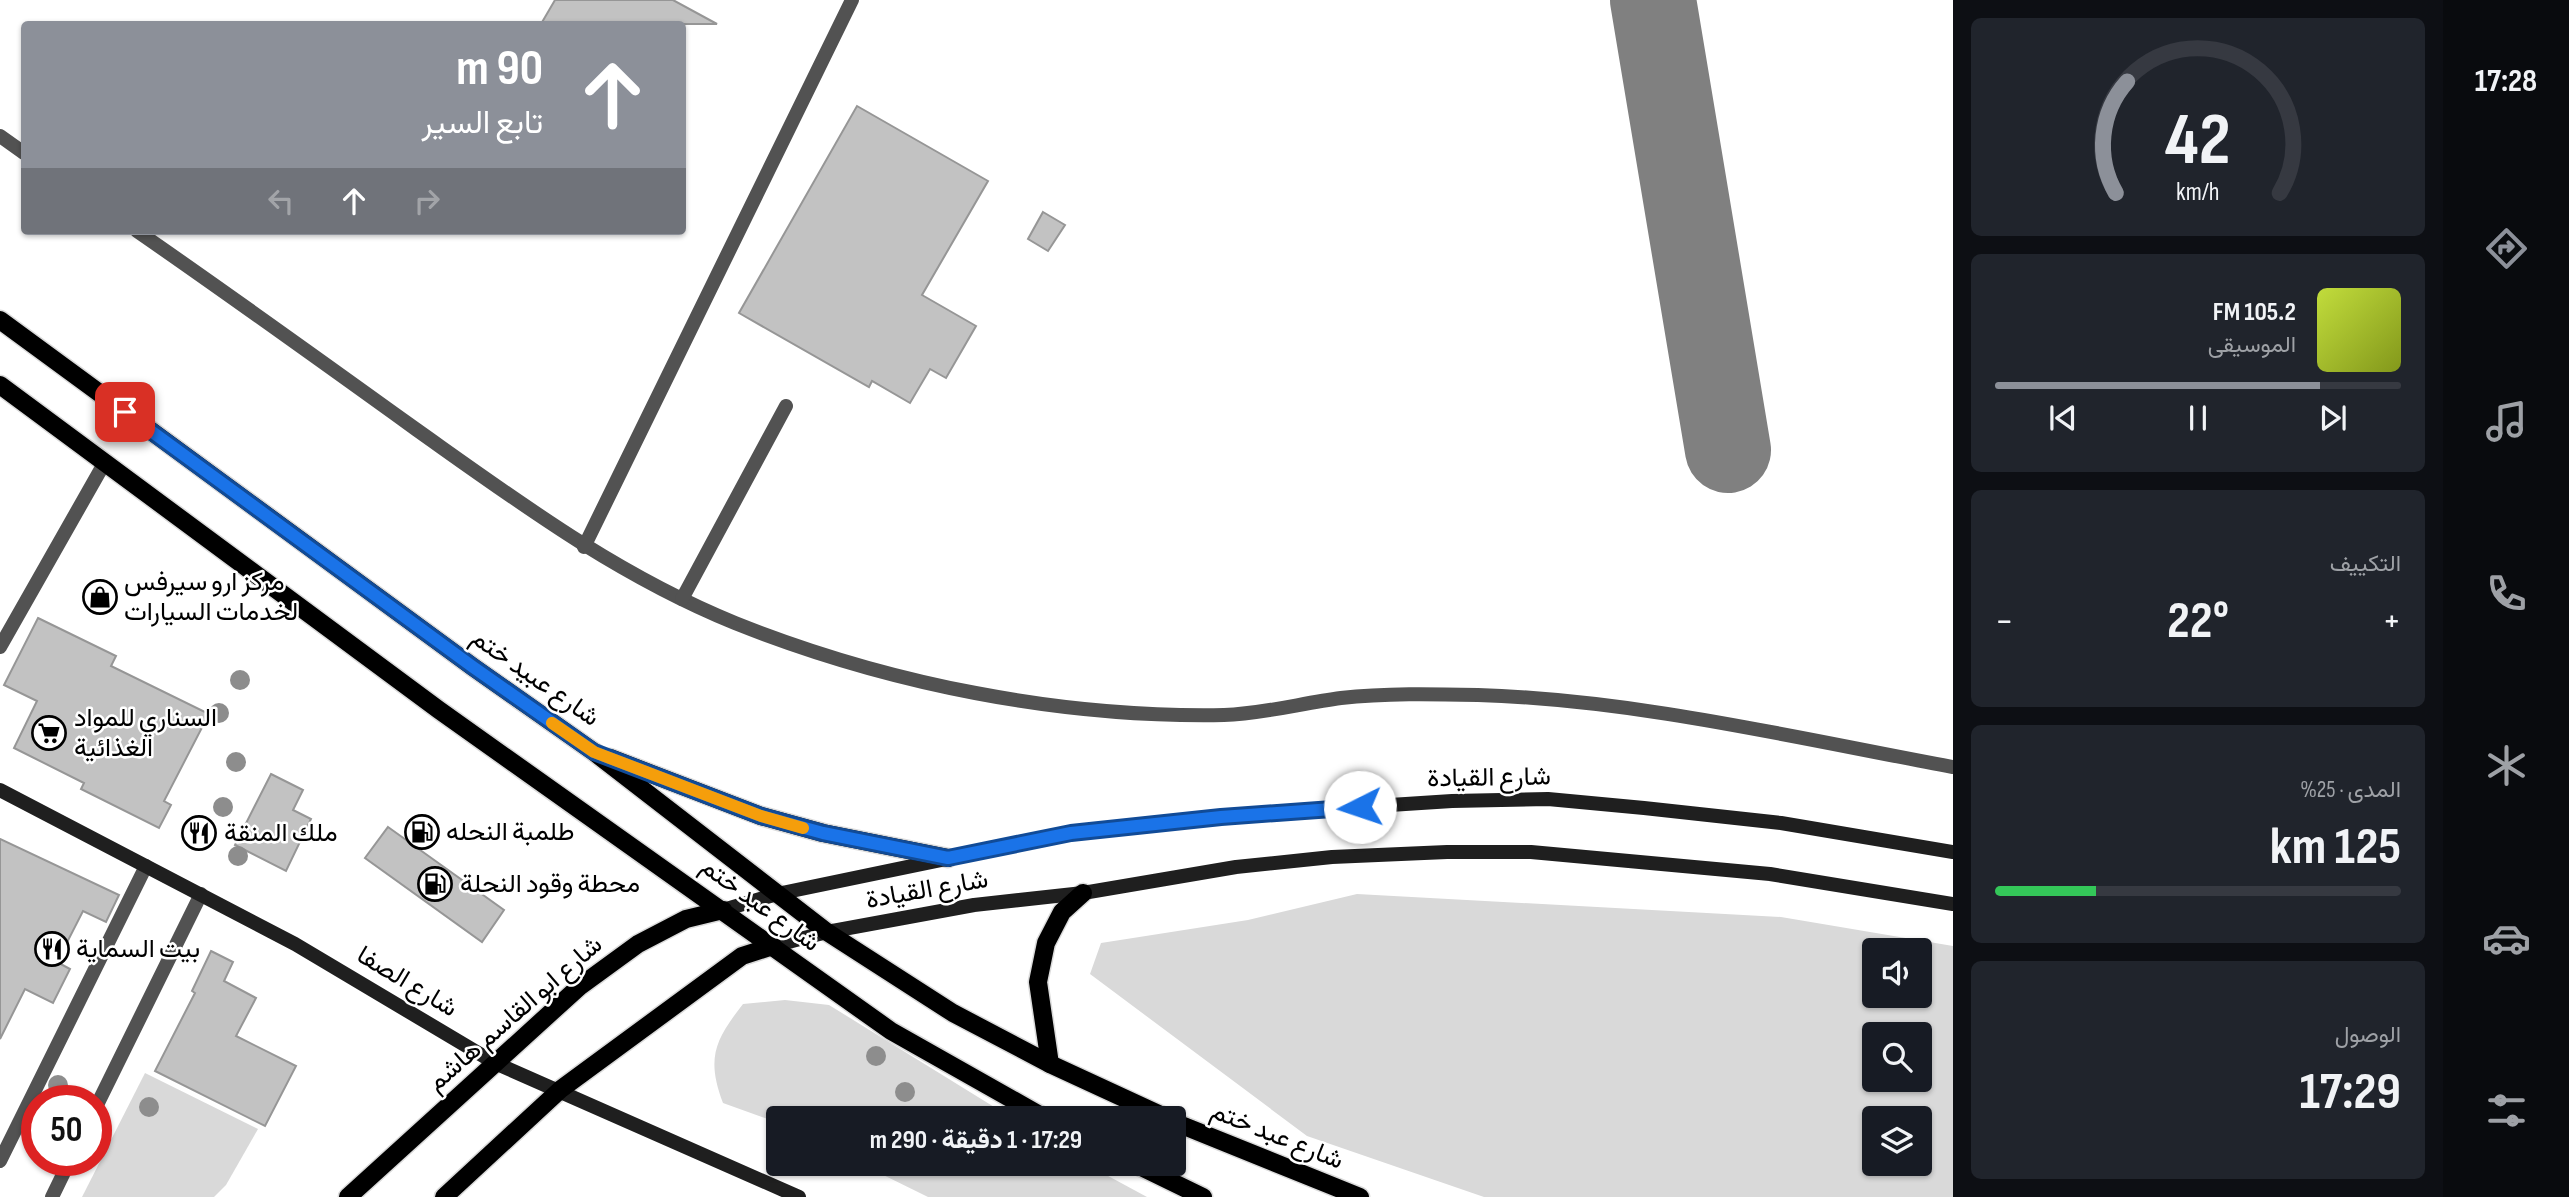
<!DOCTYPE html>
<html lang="ar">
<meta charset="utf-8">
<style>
:root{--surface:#171b24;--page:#20242c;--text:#f1f3f6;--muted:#9ea1a6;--line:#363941;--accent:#8c9099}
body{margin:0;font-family:"Sofia Sans Condensed",Vazirmatn,sans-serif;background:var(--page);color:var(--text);direction:rtl;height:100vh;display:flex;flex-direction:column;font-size:26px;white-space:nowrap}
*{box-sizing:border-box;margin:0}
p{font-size:23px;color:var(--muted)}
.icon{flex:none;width:38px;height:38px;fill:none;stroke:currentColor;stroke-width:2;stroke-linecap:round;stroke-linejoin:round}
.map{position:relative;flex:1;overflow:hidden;direction:ltr}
.side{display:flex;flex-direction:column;gap:18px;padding:18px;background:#0d0f14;width:490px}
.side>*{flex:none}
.top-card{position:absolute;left:21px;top:21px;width:665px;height:214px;border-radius:7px;box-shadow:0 2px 5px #0004;direction:rtl;background:#8c9099;color:#fff;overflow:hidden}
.fabs{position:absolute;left:1862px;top:938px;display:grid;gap:14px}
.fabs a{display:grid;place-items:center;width:70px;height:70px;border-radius:7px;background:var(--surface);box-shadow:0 2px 5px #0004;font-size:35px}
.speed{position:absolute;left:21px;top:1085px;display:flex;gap:14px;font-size:35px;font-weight:700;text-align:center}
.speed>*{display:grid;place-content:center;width:91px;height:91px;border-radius:50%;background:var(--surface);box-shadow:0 2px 5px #0004;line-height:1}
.speed .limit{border:10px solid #d22;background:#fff;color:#111}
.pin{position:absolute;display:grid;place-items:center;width:60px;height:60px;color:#fff;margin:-30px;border-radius:14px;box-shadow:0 4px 10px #0006}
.me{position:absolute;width:77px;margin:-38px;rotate:266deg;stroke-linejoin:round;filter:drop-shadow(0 0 5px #0008)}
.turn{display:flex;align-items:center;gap:24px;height:147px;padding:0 28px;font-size:32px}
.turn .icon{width:91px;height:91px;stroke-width:2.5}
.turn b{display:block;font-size:49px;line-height:60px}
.lanes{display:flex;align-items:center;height:66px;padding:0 28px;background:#0003;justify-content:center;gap:35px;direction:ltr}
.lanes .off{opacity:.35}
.big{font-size:52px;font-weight:700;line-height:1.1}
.side .widget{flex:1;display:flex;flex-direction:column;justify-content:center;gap:10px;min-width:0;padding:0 24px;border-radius:10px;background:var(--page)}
.side .dial{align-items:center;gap:0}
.dial svg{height:182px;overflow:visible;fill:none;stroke:var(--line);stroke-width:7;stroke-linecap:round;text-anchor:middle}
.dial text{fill:var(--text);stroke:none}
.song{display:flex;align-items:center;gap:21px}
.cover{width:84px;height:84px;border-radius:10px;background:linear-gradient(135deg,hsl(70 70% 55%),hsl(70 70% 35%))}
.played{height:7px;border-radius:4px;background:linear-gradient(90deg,var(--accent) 80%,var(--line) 80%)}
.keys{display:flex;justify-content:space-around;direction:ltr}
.heat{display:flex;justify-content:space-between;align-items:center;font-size:38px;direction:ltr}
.charge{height:10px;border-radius:5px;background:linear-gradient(90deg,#34c759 25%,var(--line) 0)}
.trip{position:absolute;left:766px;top:1106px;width:420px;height:70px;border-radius:7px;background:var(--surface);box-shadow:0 2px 5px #0004;font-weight:700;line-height:70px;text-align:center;direction:rtl}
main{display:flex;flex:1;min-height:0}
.tabs{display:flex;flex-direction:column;width:126px;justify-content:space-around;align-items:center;background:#090b0e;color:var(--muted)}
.tabs .icon{width:49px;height:49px}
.tabs .active{color:var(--accent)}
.tabs b{font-size:32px;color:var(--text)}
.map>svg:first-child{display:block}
.green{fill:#d9d9d9;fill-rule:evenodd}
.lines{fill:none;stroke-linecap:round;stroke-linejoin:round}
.taxiway{stroke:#808080;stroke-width:86}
.building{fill:#c2c2c2;stroke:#969696;stroke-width:2}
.primary-casing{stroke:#dbdbdb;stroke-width:21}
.lane{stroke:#525252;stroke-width:14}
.street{stroke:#525252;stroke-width:14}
.secondary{stroke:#1f1f1f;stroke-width:14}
.primary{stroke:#000;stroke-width:18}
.tree{fill:#8d8d8d}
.route-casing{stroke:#114b97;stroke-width:18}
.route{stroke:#1a73e8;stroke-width:12}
.slow{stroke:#f59e0b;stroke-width:12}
.labels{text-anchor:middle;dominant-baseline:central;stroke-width:5;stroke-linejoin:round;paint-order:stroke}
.poi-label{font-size:26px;fill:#000;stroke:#fff;text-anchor:start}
.street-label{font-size:26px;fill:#000;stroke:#fff}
</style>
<main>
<nav class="tabs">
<b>17:28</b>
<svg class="icon active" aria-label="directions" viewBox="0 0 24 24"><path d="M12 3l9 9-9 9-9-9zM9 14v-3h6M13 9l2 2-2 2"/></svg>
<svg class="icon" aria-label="music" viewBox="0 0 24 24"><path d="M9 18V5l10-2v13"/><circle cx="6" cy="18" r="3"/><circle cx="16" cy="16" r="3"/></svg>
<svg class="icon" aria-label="phone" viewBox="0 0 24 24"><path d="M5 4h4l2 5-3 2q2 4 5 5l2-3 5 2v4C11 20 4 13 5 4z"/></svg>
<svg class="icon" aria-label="climate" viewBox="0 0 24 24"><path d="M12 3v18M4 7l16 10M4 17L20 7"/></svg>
<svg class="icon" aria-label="car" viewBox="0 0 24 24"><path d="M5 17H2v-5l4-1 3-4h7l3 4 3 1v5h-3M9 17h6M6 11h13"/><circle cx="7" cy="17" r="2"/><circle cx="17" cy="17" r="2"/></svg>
<svg class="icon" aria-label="filters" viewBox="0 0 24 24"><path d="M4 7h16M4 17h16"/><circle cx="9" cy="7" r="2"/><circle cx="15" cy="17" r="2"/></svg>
</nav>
<section class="side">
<div class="widget dial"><svg viewBox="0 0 100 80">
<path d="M14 69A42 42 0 1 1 86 69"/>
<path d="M14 69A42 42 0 0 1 19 20" stroke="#8c9099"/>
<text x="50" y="56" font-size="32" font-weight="700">42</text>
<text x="50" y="72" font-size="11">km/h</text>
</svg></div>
<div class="widget">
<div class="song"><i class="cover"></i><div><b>105.2 FM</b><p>الموسيقى</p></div></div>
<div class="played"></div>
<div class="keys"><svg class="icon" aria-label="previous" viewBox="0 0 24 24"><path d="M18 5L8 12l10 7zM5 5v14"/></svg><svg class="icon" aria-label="pause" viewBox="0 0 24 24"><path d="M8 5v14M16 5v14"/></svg><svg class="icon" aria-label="next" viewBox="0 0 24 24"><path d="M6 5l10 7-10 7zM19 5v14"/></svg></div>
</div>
<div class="widget"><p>التكييف</p>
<div class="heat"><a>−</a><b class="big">22°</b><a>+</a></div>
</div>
<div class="widget"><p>المدى · 25%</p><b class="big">125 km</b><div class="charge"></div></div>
<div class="widget"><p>الوصول</p><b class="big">17:29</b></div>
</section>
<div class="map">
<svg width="1953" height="1197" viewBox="0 0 1953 1197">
<rect width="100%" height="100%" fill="#fff"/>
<g class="green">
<path d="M1357 894 1781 917 1953 946V1197H1484L1307 1136 1090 974 1101 943 1248 920ZM1874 950H1920V996H1874ZM1874 1034H1920V1080H1874ZM1874 1118H1920V1164H1874Z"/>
<path d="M785 1000 829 1005 1012 1118H779V1123L723 1103C706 1058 715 1040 743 1004Z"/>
<polygon points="145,1073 258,1129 226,1185 214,1197 82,1197"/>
<polygon points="861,1164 1086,1164 1147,1197 928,1197"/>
</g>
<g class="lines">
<polyline class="taxiway" points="1653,0 1728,450"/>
</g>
<g class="building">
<polygon points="555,0 673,0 717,24 541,24"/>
<polygon points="857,106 988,181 922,295 976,326 946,378 930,369 910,403 872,381 869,387 739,313"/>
<polygon points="1043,212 1065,225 1048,251 1028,239"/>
<polygon points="38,618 116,656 111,666 209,714 164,801 171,805 159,828 81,789 84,783 14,748 37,701 4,685"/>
<polygon points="271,774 303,790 293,810 311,819 286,871 235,845"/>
<polygon points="388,827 504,910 482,942 365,858"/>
<polygon points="0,839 119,895 106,922 83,911 57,962 70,969 53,1003 25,989 0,1039"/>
<polygon points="211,951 233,962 224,981 256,998 236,1036 296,1066 265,1126 155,1071 195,993 192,991"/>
</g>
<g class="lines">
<g class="primary-casing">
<g id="primary">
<polyline points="0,320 473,667 594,752 827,932 953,1013 1050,1064 1167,1118"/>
<polyline points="0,385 439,710 891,1031 1045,1118"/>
<polyline points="610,758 761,816 823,833 948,858"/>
<polyline points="1050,1064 1038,982 1046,943 1062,912 1083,893"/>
<polyline points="1174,1122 1360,1197"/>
<polyline points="1135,1164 1203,1197"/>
<polyline points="348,1197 579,987 638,944 686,919 723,910"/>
<polyline points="444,1197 561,1089 742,956 773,946"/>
</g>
</g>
<g class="lane">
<polyline points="0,136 24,153"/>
<path d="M137 231C231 296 324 363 417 430 520 503 617 575 735 623 888 684 1060 718 1224 715 1263 714 1302 703 1341 698 1385 693 1433 694 1478 695 1638 700 1796 738 1953 767"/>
<polyline points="584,547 852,0"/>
<polyline points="682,599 786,406"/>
</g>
<g class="street">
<polyline points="0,647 105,462"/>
<polyline points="96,1107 201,894"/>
<polyline points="0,1161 146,866"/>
<polyline points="52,1197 70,1160"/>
</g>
<g class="secondary">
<polyline points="0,790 295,944 495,1063 799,1197"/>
<polyline points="723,910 777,894 1071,833 1221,816 1452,801 1548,799 1644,808 1781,823 1953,852"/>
<polyline points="773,946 827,932 974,905 1083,893 1236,867 1332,857 1447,852 1531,852 1770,874 1953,904"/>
</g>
<use href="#primary" class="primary"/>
</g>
<g class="tree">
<circle cx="240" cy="680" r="10"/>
<circle cx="219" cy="713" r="10"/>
<circle cx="236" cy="762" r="10"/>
<circle cx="223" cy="807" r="10"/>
<circle cx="238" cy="856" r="10"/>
<circle cx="876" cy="1056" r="10"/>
<circle cx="58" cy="1085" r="10"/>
<circle cx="905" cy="1092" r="10"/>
<circle cx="149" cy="1107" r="10"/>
</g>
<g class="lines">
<g class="route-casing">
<polyline id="route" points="125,412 473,667 594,752 761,816 823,833 948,858 1071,833 1221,817 1360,807"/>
</g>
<use href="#route" class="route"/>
<polyline class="slow" points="552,723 594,752 761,816 803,828"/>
</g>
<defs>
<g id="shop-ring" transform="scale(1.75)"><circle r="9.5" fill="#fff" stroke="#000" stroke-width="1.5"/><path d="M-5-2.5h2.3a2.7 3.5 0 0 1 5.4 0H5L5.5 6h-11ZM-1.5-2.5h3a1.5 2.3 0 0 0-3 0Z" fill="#000"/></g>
<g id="supermarket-ring" transform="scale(1.75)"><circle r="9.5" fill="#fff" stroke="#000" stroke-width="1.5"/><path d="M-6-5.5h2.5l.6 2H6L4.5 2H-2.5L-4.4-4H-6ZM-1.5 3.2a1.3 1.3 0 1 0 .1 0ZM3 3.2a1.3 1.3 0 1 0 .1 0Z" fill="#000"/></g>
<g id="fuel-ring" transform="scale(1.75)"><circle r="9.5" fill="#fff" stroke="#000" stroke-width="1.5"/><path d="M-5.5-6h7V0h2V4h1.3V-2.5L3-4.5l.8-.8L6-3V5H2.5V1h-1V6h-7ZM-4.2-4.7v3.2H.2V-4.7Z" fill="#000"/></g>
<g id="restaurant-ring" transform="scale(1.75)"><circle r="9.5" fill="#fff" stroke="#000" stroke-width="1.5"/><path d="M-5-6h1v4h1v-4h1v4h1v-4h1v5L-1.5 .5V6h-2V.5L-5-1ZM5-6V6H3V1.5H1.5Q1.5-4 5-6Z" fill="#000"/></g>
</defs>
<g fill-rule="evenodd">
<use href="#shop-ring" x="100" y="597"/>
<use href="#supermarket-ring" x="49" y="733"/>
<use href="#fuel-ring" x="422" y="832"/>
<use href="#restaurant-ring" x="199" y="833"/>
<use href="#fuel-ring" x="435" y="884"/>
<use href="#restaurant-ring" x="52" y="949"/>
</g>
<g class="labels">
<g class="poi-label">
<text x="124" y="582">مركز ارو سيرفس<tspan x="124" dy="30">لخدمات السيارات</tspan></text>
<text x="74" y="718">السناري للمواد<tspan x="74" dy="30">الغذائية</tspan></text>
<text x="446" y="832">طلمبة النحله</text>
<text x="224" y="833">ملك المنقة</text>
<text x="460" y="884">محطة وقود النحلة</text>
<text x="76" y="949">بيت السماية</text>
</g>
<g class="street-label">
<text transform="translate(535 678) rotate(35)">شارع عبيد ختم</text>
<text transform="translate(1489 778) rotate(-1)">شارع القيادة</text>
<text transform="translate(927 890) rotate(-10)">شارع القيادة</text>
<text transform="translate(760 905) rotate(36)">شارع عبد ختم</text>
<text transform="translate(407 982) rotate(31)">شارع الصفا</text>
<text transform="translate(515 1014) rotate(-41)">شارع ابو القاسم هاشم</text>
<text transform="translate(1277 1136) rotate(22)">شارع عبد ختم</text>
</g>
</g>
</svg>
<div class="fabs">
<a><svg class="icon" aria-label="sound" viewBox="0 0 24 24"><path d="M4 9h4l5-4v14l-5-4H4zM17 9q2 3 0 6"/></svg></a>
<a><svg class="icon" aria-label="search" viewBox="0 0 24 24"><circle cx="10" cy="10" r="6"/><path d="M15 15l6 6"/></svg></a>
<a><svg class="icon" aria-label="layers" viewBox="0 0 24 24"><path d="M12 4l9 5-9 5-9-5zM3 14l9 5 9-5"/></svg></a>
</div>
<div class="speed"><div class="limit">50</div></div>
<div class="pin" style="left:125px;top:412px;background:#d93025"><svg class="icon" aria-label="arrive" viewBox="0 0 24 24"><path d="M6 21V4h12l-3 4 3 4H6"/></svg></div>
<svg class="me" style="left:1360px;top:807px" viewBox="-20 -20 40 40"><circle r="19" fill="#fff"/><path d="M0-13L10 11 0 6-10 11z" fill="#1a73e8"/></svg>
<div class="trip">17:29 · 1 دقيقة · 290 m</div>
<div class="top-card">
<div class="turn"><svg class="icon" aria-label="ahead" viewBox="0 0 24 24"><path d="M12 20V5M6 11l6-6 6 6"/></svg><div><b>90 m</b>تابع السير</div></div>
<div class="lanes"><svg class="icon off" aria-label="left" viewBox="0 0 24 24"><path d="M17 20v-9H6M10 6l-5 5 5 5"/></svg><svg class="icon" aria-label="ahead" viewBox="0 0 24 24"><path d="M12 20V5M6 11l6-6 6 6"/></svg><svg class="icon off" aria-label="right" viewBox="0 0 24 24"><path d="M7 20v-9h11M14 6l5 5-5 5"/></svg></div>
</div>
</div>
</main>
